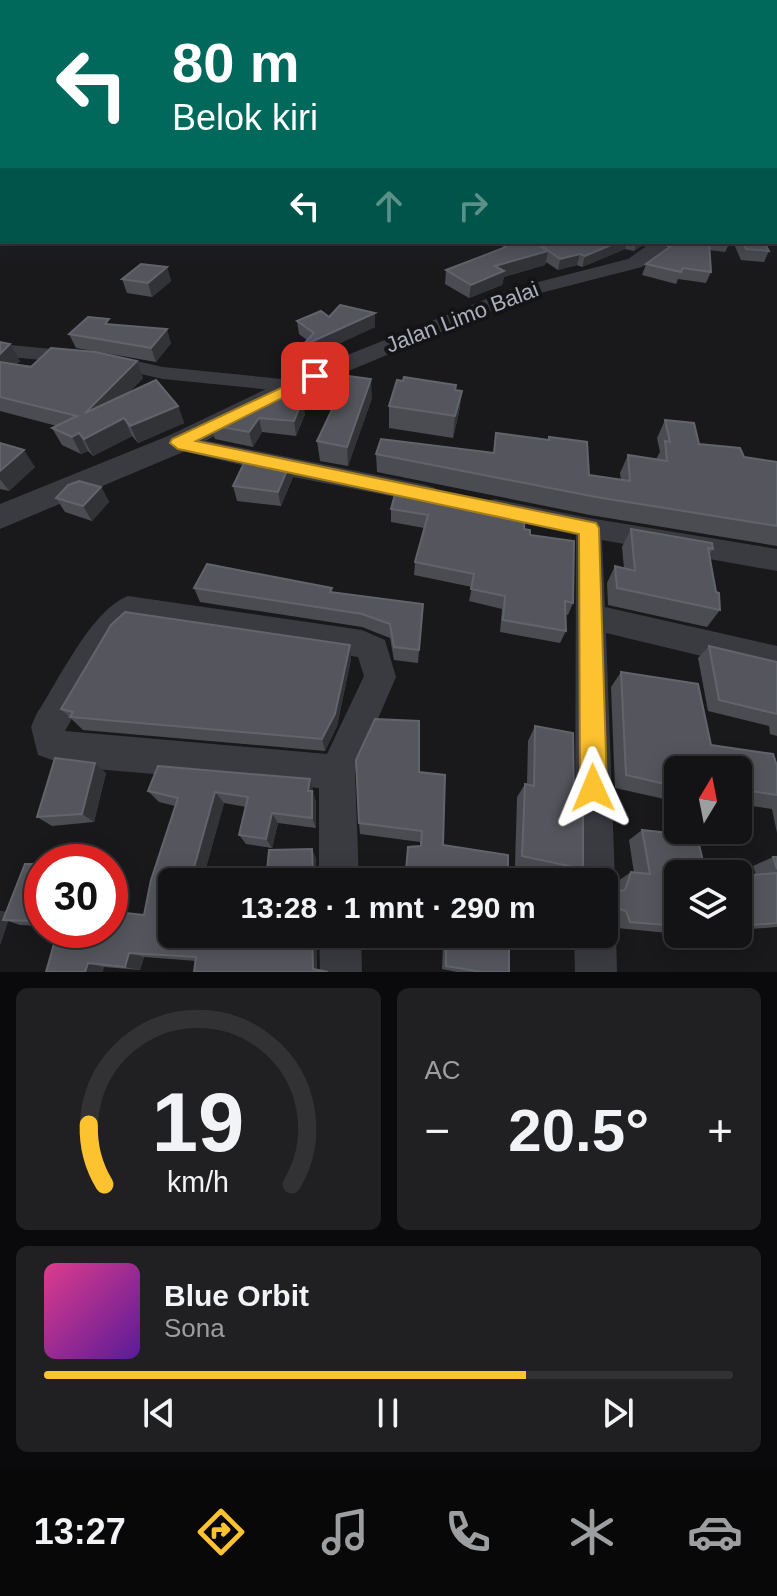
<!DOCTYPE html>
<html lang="id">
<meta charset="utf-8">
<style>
:root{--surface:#131315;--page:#202022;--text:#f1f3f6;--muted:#9d9ea0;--line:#323234;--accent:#fdc230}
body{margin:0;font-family:Arial,sans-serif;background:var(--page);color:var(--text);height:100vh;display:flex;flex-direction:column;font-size:30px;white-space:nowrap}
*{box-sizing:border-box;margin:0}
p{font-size:26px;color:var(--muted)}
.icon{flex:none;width:44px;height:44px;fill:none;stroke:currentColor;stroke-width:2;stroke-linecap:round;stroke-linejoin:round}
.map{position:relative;height:972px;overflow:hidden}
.drawer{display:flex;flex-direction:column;gap:16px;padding:16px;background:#0a0a0c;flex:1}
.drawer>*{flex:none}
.hud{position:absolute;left:0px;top:0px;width:778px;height:244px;box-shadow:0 4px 20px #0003,0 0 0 2px var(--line);background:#00695c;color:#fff;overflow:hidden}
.needle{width:52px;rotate:10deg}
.tools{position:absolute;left:664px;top:756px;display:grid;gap:16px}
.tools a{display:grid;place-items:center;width:88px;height:88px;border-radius:12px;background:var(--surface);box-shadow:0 4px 20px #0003,0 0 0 2px var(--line);font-size:40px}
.speed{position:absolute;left:24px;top:844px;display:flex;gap:16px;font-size:40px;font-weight:700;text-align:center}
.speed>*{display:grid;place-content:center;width:104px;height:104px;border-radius:50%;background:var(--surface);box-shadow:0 4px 20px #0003,0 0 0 2px var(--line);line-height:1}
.speed .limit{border:12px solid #d22;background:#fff;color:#111}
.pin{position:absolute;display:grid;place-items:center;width:68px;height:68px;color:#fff;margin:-34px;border-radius:16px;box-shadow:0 4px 12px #0006}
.me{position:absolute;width:88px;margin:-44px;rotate:359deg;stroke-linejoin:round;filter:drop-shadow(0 0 6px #0008)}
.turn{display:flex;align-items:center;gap:28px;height:168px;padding:0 40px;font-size:36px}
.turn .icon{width:104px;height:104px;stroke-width:2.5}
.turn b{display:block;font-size:56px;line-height:68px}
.lanes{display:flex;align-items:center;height:76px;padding:0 40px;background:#0003;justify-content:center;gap:40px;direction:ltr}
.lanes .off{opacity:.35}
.big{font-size:60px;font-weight:600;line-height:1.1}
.drawer .widget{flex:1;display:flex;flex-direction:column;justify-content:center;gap:12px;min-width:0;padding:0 28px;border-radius:12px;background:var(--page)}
.drawer .dial{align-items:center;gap:0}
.dial svg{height:208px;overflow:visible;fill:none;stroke:var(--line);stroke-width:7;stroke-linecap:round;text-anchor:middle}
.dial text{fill:var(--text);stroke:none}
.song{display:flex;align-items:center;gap:24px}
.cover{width:96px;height:96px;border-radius:12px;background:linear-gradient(135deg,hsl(330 70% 55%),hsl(270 70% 35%))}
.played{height:8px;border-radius:4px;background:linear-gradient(90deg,var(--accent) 70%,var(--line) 70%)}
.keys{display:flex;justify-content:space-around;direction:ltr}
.heat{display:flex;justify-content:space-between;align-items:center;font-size:44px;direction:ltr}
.drawer .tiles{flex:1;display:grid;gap:16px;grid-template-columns:1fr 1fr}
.widget:last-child{grid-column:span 2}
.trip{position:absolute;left:158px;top:868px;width:460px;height:80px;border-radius:12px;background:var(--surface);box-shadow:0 4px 20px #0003,0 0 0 2px var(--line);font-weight:600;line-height:80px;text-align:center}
.tab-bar{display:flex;height:128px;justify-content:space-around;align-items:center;background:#080808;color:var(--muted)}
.tab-bar .icon{width:56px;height:56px}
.tab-bar .current{color:var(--accent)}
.tab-bar b{font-size:36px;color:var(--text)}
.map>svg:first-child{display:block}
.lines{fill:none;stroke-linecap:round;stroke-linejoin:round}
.minor{fill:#3a3b41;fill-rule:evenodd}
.tertiary{fill:#3a3b41;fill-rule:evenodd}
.wall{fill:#4a4c51}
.shaded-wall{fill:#323337}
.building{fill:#55565d;stroke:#62646c;stroke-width:2}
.route{fill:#fdc230;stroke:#a47e1f;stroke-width:2}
.labels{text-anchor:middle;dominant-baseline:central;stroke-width:8;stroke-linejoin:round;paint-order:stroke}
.street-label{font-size:22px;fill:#abb0bc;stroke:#141417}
</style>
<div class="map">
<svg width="777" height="972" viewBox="0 0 777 972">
<rect width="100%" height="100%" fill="#19191c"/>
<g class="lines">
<g class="minor">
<rect x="776" y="167" width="1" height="8"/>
<polygon points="0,344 104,354 163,367 292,380 302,386 292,392 163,379 104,366 0,356"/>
<polygon points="178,435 426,485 435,488 438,494 435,500 426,503 283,475 170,448 167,443 170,438"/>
<polygon points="494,499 589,518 777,549 777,571 602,540 605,607 777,646 777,674 606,633 615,882 609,896 604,898 604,882 575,882 576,535 485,515 482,508 485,501"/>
<path d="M128 596 362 630 385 640 396 677 355 772 359 882H319V788L72 767 38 755 31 727 36 715C58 682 91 610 128 596ZM134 622 358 657 364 676 327 754 65 731 118 637Z"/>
<polygon points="604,917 610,919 616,934 617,972 575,972 574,934 604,934"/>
<polygon points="319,934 361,934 362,972 320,972"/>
</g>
<polygon class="tertiary" points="652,242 670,242 662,255 642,267 525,297 301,391 188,450 0,529 0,504 168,436 283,381 511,289 628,259"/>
</g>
<g class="wall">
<polygon points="553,242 647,242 634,251 625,249 582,267 577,265 558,270 546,262 545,265 504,277 502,285 469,298 445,284 446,270 502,249 503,245 542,248"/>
<polygon points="670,242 730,242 725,252 709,250 711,272 706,283 678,279 676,284 642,275 646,264 667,249"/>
<polygon points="733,242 764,242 769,251 764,262 741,260"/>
<polygon points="167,267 171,281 152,297 127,293 122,279"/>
<polygon points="375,313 375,327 303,360 302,346 307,340 299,334 297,321 329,317"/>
<polygon points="69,334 171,343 156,362 76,348"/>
<polygon points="0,342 20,361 16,364 143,378 129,392 178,406 184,423 138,443 132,436 93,456 88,451 81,454 62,445 52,428 57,426 0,411"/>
<polygon points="455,390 462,391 459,412 453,438 389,428 389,406"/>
<polygon points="278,397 305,414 296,436 262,432 253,447 215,439 210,425 231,419"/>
<polygon points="372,398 348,466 320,461 317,441"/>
<polygon points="665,420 699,444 744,457 777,462 777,546 590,515 377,472 376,454 493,453 496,433 548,440 549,437 589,475 621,480 620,473 628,455 656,459 660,452 657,438"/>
<polygon points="0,443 35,467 9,491 0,489"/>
<polygon points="290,463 293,477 281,506 237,501 233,486"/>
<polygon points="101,487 109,502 92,521 65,512 56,498"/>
<polygon points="391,509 524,529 530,535 573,603 568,615 565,614 566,631 560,643 500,632 502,609 469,601 472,587 414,575 415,562 424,528 391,522"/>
<polygon points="631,529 713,549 709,555 720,610 707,627 608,605 607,583 615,566 624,568 622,547"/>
<polygon points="194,588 332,592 423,604 418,663 394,660 390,638 362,627 200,602"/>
<polygon points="709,646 777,662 777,736 770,734 769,726 708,711 698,658"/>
<polygon points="351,659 337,726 325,751 83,730 61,709"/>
<polygon points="621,672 711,745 777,766 777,833 772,809 738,804 738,770 678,770 678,802 615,788 611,687"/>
<polygon points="535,726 574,794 583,869 572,878 515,866 517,797 525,784 527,784 528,741"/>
<polygon points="419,772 443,845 420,846 420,842 360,834 359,823"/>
<polygon points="106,773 94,822 52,826 37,817"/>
<polygon points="148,791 314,791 313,794 316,802 316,828 278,823 272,848 246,844 239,835 246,807 224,803 202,882 172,882 172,934 316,934 317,970 144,957 140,970 104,967 46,972 110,930 144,915 175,806 159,802"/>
<polygon points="642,830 678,874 678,934 617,928 613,918 604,914 604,898 614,892 618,881 631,872 634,873 629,840"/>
<polygon points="773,857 777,857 777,927 738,930 738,876 756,875 753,866"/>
<polygon points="42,864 42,926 20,925 8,921 0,945 0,911 6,912"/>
<polygon points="400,934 509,934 509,972 457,972 442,969 443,946 399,938"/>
</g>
<g class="shaded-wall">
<polygon points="618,242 627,242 625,249 582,267 585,256"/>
<polygon points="637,242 647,242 634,251"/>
<polygon points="548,251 545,265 504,277 502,285 469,298 471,285 495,266"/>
<polygon points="580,254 577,265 558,270 560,259"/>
<polygon points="167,267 171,281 152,297 148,283"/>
<polygon points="375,313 375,327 303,360 302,346"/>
<polygon points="167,329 171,343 156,362 151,348"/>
<polygon points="10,344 20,361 3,378 0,372 0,354"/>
<polygon points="137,361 143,378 93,430 85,413"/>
<polygon points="371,379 372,398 348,466 347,447"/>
<polygon points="462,391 459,412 453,438 455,416"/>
<polygon points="303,399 305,414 296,436 294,421"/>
<polygon points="178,406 184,423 138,443 130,426"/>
<polygon points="124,418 132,436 93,456 84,439"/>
<polygon points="259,418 262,432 253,447 249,432"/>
<polygon points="79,433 88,451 81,454 72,437"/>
<polygon points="24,450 35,467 9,491 0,479 0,471"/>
<polygon points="290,463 293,477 281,506 278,492"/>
<polygon points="101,487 109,502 92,521 83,506"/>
<polygon points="350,645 351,659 337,726 325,751 322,739"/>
<polygon points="95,763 106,773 94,822 82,814"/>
<polygon points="310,779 316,802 316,828 312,818 308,791"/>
<polygon points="215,792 224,803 202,882 190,882"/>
<polygon points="272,813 278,823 272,848 266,839"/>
<polygon points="312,849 316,858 317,882 313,876"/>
<polygon points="42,905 42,923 36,921"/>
<polygon points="0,911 11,914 3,920 8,921 0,945"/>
<polygon points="312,934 316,934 317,972 313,969"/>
<polygon points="129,953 144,957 140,970 125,967"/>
<polygon points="88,963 104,967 103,972 85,972"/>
</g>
<g class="building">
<polygon points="515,242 533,242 548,251 495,266 504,271 471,285 446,270 506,247 503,245"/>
<polygon points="553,242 618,242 585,256 580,254 560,259 542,246"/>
<polygon points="670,242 709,242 711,272 683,268 681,272 646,264 671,246 668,246"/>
<polygon points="742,242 764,242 769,251 746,249"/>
<polygon points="141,264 167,267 148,283 122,279"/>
<polygon points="340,305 375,313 302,346 314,333 297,321 321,311 329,317"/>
<polygon points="88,317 109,319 105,324 167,329 151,348 69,334"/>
<polygon points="0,342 10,344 0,354"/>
<polygon points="51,348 96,352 137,361 85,413 156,380 178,406 130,426 124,418 84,439 79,433 72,437 52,428 77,416 0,397 0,362 31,367"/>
<polygon points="348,376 371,379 347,447 317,441"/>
<polygon points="404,377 456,385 455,390 462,391 455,416 389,406 397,380 403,381"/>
<polygon points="277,392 275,396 303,399 294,421 259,418 249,432 210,425 225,417 231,419 236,412"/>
<polygon points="665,420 694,423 699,444 740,448 744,457 777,462 777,526 596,497 376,454 381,439 494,453 496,433 549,440 549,437 587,442 589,475 630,481 628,455 667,461 665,441 670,442"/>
<polygon points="0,443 24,450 0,471"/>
<polygon points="247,457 290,463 278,492 233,486"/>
<polygon points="79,481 101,487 83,506 56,498 68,485"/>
<polygon points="397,487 525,513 524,529 530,530 530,535 574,541 573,603 565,601 566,631 503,620 505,596 471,589 474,574 415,562 428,515 391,509"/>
<polygon points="631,529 712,543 713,549 708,548 716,592 719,593 720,610 617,588 615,566 635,571"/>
<polygon points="207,564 332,588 330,592 423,604 419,650 394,647 390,624 362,614 194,588"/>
<polygon points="125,612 350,645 335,714 322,739 70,717 73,712 61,709 111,625"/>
<polygon points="709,646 777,662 777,714 719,700"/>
<polygon points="621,672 698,684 711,745 773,754 777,766 777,795 738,789 738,770 678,770 678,787 626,775"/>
<polygon points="375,719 419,721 419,772 445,775 443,845 508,855 508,882 405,882 408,847 421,846 422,831 359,823 356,760"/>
<polygon points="535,726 573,733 574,794 583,795 583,869 522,856 525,784 534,786"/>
<polygon points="55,758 95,763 82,814 37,817"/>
<polygon points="158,766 310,779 308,791 312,791 312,818 272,813 266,839 239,835 248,797 215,792 190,882 172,882 172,934 312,934 313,969 328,972 194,972 196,957 129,953 125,967 88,963 85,972 46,972 58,930 110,930 110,922 114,922 117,912 144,915 151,880 178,798 148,791"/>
<polygon points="642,830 697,836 706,874 678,874 678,926 630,922 626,911 616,908 614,892 625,890 631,872 650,874"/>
<polygon points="312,849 313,876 332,877 331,882 240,882 266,882 269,850"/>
<polygon points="773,857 777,857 777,869"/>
<polygon points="25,864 42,864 42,905 36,921 3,920"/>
<polygon points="777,873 777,923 738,926 738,876"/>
<polygon points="406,934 509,934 509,972 481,972 446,966 446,941"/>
</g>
<linearGradient id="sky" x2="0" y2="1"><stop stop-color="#0e0e0f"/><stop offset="0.49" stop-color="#383e4b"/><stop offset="1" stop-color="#383e4b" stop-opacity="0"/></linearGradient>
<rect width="777" height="269" fill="url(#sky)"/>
<polygon class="route" points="315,372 320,373 320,379 196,441 596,523 599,528 607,788 603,797 593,801 584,797 580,788 579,534 178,449 170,443 172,439"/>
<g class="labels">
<g class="street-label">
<text transform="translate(462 317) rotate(-21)">Jalan Limo Balai</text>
</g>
</g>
</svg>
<div class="tools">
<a><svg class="needle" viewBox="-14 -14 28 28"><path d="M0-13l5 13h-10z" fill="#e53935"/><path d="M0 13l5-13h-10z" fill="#9d9ea0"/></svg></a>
<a><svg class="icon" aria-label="layers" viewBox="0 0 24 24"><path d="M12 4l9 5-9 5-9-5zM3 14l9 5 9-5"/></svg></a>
</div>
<div class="speed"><div class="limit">30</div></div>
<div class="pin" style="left:315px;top:376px;background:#d93025"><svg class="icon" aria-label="arrive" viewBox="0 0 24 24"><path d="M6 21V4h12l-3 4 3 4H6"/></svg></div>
<svg class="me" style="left:593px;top:788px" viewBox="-20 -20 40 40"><path d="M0-17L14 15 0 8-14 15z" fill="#fdc230" stroke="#fff" stroke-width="4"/></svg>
<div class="trip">13:28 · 1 mnt · 290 m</div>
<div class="hud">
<div class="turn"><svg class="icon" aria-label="left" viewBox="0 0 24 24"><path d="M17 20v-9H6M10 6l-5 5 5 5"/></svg><div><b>80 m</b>Belok kiri</div></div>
<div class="lanes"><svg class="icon" aria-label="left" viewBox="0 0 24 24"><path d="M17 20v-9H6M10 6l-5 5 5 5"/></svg><svg class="icon off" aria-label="ahead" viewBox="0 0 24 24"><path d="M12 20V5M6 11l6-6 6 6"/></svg><svg class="icon off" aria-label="right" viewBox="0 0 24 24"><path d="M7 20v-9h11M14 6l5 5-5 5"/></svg></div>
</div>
</div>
<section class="drawer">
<div class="tiles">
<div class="widget dial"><svg viewBox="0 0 100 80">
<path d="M14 69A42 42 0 1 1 86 69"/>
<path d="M14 69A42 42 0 0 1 8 46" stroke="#fdc230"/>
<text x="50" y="56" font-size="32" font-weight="700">19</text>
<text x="50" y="72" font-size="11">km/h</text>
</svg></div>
<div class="widget"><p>AC</p>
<div class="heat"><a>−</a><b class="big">20.5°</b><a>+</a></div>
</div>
<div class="widget">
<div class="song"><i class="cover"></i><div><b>Blue Orbit</b><p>Sona</p></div></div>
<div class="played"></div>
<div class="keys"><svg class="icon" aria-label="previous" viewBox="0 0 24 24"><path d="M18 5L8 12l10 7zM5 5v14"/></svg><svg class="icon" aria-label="pause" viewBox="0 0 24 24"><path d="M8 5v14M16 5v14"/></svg><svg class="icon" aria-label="next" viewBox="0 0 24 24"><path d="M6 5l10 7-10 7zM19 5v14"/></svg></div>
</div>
</div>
</section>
<nav class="tab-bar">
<b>13:27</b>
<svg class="icon current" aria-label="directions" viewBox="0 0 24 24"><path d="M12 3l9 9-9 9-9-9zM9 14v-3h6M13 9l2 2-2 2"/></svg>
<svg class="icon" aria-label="music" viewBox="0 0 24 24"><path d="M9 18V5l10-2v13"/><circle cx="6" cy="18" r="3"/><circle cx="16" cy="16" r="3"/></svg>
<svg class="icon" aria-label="phone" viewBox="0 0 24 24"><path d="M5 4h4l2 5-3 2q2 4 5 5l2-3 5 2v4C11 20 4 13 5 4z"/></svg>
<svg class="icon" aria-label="climate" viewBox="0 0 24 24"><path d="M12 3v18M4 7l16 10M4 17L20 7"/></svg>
<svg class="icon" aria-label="car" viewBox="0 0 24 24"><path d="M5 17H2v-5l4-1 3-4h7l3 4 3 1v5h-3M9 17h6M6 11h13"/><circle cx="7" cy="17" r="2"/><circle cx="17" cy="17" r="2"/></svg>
</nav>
